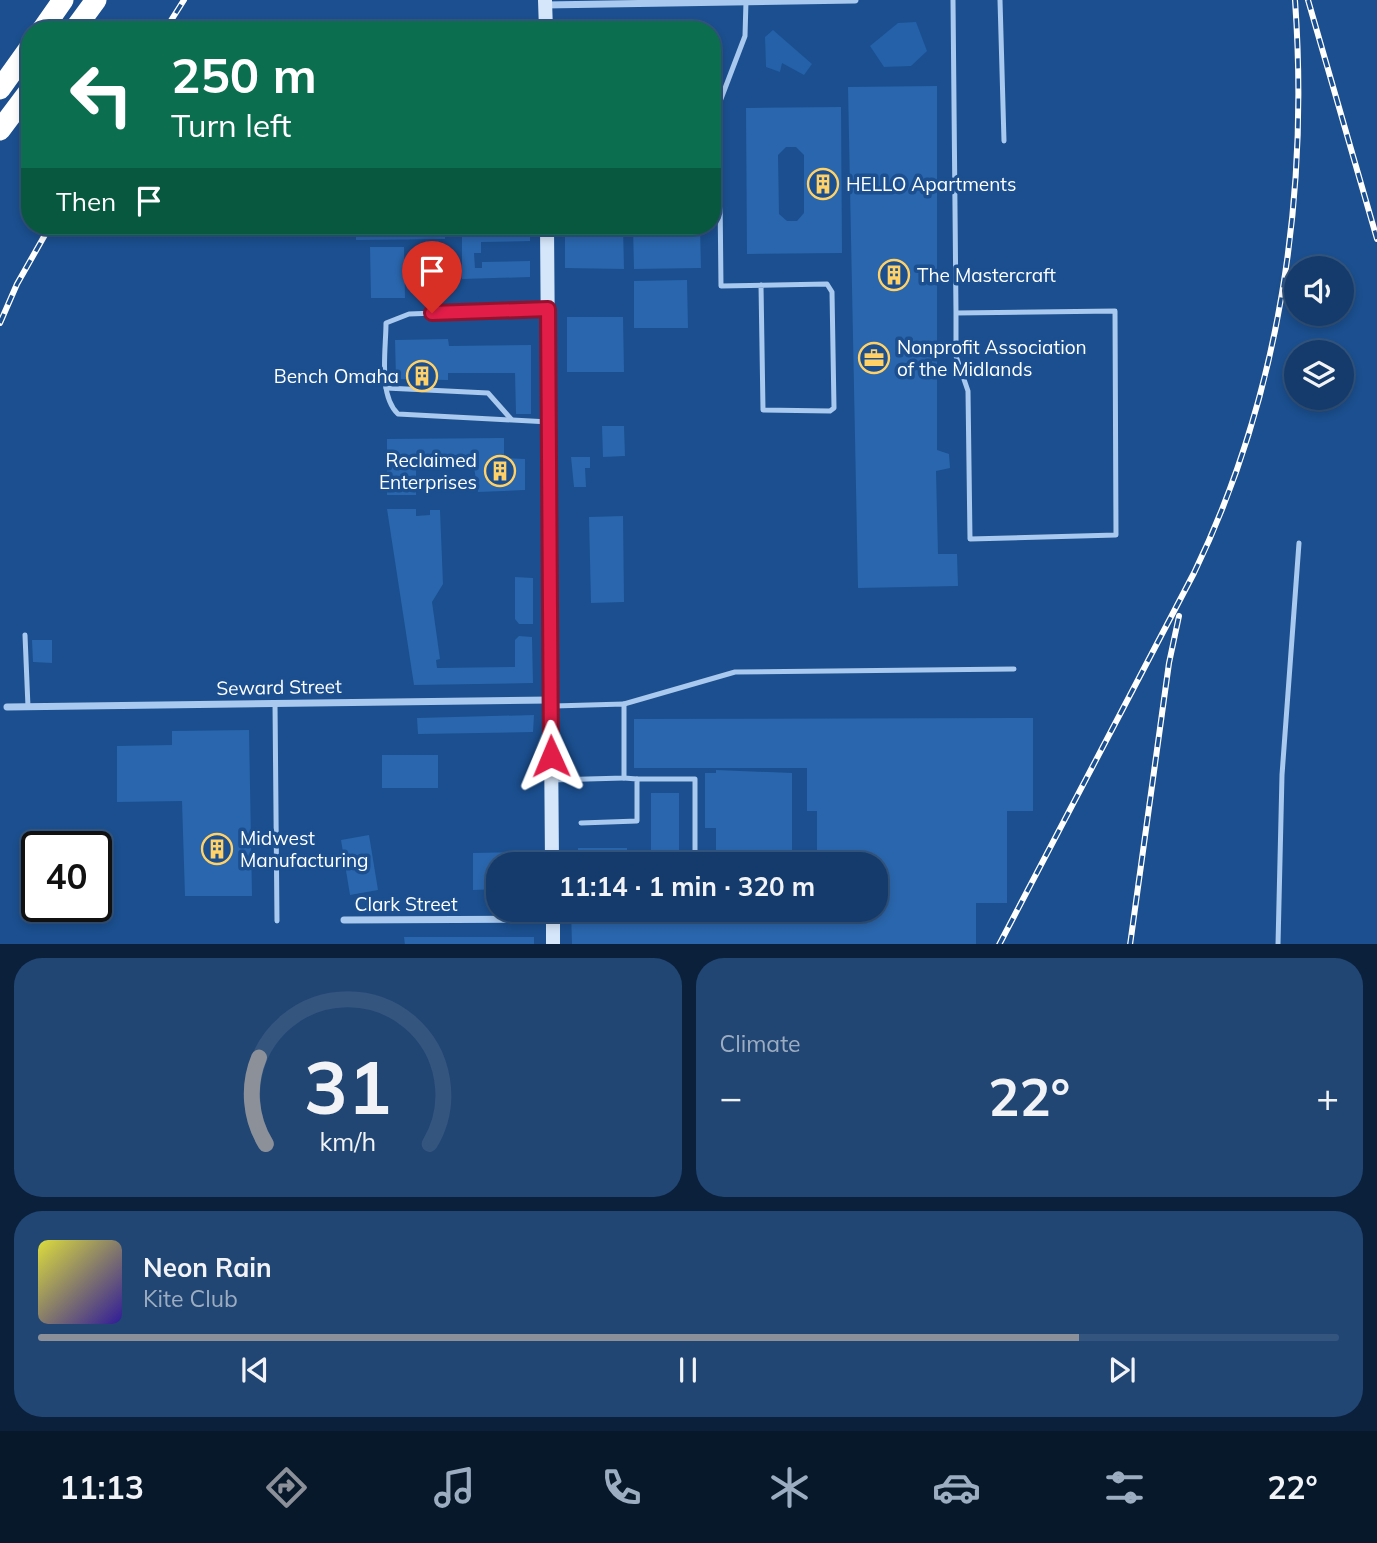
<!DOCTYPE html>
<meta charset="utf-8">
<style>
:root{--surface:#143b6b;--page:#214673;--text:#f1f3f6;--muted:#9dadc1;--line:#33557e;--accent:#8c9099}
body{margin:0;font-family:Mulish,sans-serif;background:var(--page);color:var(--text);height:100vh;display:flex;flex-direction:column;font-size:26px;white-space:nowrap}
*{box-sizing:border-box;margin:0}
p{font-size:23px;color:var(--muted)}
.icon{flex:none;width:38px;height:38px;fill:none;stroke:currentColor;stroke-width:2;stroke-linecap:round;stroke-linejoin:round}
.map{position:relative;height:944px;overflow:hidden}
.sheet{display:flex;flex-direction:column;gap:14px;padding:14px;background:#0b203b;flex:1}
.sheet>*{flex:none}
.banner{position:absolute;left:21px;top:21px;width:700px;height:214px;border-radius:28px;box-shadow:0 4px 10px #0003,0 0 0 2px var(--line);background:#0b6e4f;color:#fff;overflow:hidden}
.tools{position:absolute;left:1284px;top:256px;display:grid;gap:14px}
.tools a{display:grid;place-items:center;width:70px;height:70px;border-radius:50%;background:var(--surface);box-shadow:0 4px 10px #0003,0 0 0 2px var(--line);font-size:35px}
.speed{position:absolute;left:21px;top:831px;display:flex;gap:14px;font-size:35px;font-weight:700;text-align:center}
.speed>*{display:grid;place-content:center;width:91px;height:91px;border-radius:50%;background:var(--surface);box-shadow:0 4px 10px #0003,0 0 0 2px var(--line);line-height:1}
.speed .limit{border:4px solid #111;border-radius:10px;background:#fff;color:#111}
.pin{position:absolute;display:grid;place-items:center;width:60px;height:60px;color:#fff;margin:-72px -30px;border-radius:50% 50% 50% 0;rotate:-45deg;box-shadow:0 0 7px #0007}
.pin .icon{rotate:45deg}
.me{position:absolute;width:77px;margin:-38px;rotate:359deg;stroke-linejoin:round;filter:drop-shadow(0 0 5px #0008)}
.turn{display:flex;align-items:center;gap:24px;height:147px;padding:0 35px;font-size:32px}
.turn .icon{width:91px;height:91px;stroke-width:2.5}
.turn b{display:block;font-size:49px;line-height:60px}
.then{display:flex;align-items:center;height:66px;padding:0 35px;background:#0003;gap:14px;font-size:26px}
.big{font-size:52px;font-weight:700;line-height:1.1}
.sheet .tile{flex:1;display:flex;flex-direction:column;justify-content:center;gap:10px;min-width:0;padding:0 24px;border-radius:28px;background:var(--page)}
.sheet .dial{align-items:center;gap:0}
.dial svg{height:182px;overflow:visible;fill:none;stroke:var(--line);stroke-width:7;stroke-linecap:round;text-anchor:middle}
.dial text{fill:var(--text);stroke:none}
.song{display:flex;align-items:center;gap:21px}
.cover{width:84px;height:84px;border-radius:10px;background:linear-gradient(135deg,hsl(60 70% 55%),hsl(250 70% 35%))}
.played{height:7px;border-radius:4px;background:linear-gradient(90deg,var(--accent) 80%,var(--line) 80%)}
.keys{display:flex;justify-content:space-around;direction:ltr}
.heat{display:flex;justify-content:space-between;align-items:center;font-size:38px;direction:ltr}
.sheet .tiles{flex:1;display:grid;gap:14px;grid-template-columns:1fr 1fr}
.tile:last-child{grid-column:span 2}
.trip{position:absolute;left:486px;top:852px;width:402px;height:70px;border-radius:28px;background:var(--surface);box-shadow:0 4px 10px #0003,0 0 0 2px var(--line);font-weight:700;line-height:70px;text-align:center}
.menu{display:flex;height:112px;justify-content:space-around;align-items:center;background:#08182b;color:var(--muted)}
.menu .icon{width:49px;height:49px}
.menu .on{color:var(--accent)}
.menu b{font-size:32px;color:var(--text)}
.map>svg:first-child{display:block}
.green{fill:#2461a8}
.building{fill:#2a66ad;fill-rule:evenodd}
.lines{fill:none;stroke-linecap:round;stroke-linejoin:round}
.lane{stroke:#a9c9ee;stroke-width:5}
.street{stroke:#a9c9ee;stroke-width:7}
.secondary{stroke:#d6e6fa;stroke-width:14}
.highway{stroke:#fff;stroke-width:21}
.rail-casing{stroke:#fff;stroke-width:6}
.rail{stroke:#1b4f8f;stroke-width:3.5;stroke-dasharray:10;stroke-linecap:butt}
.route-casing{stroke:#92132f;stroke-width:18}
.route{stroke:#e11d48;stroke-width:12}
.labels{text-anchor:middle;dominant-baseline:central;stroke-width:7;stroke-linejoin:round;paint-order:stroke}
.poi-label{font-size:19px;fill:#fff;stroke:#1b4f8f;text-anchor:start}
.street-label{font-size:19px;fill:#fff;stroke:#1b4f8f}
</style>
<div class="map">
<svg width="1377" height="945" viewBox="0 0 1377 945">
<rect width="100%" height="100%" fill="#1b4f8f"/>
<g class="green">
<polygon points="916,22 927,51 911,66 884,67 870,46 898,23"/>
<polygon points="773,30 812,64 804,75 782,63 780,72 766,67 765,37"/>
</g>
<g class="building">
<polygon points="937,86 937,450 949,454 950,468 936,471 938,554 957,554 958,586 858,588 848,87"/>
<path d="M841 107 842 253 747 254 746 108ZM786 147H796L804 155V213L797 221H787L779 214 778 155Z"/>
<polygon points="356,226 445,226 445,239 356,240"/>
<polygon points="462,226 530,226 530,241 481,242 481,253 474,253 475,268 482,268 482,262 530,261 530,277 462,279"/>
<polygon points="565,226 623,226 624,269 565,268"/>
<polygon points="633,226 700,226 701,268 634,269"/>
<polygon points="370,247 404,247 405,298 371,298"/>
<polygon points="687,280 688,328 634,328 634,281"/>
<polygon points="567,317 623,317 624,372 567,372"/>
<polygon points="448,339 449,346 531,345 531,414 516,414 515,373 448,373 448,380 396,379 395,340"/>
<polygon points="602,426 624,426 625,456 603,457"/>
<polygon points="504,438 504,458 525,459 525,490 478,492 472,455 416,455 416,495 387,495 387,439"/>
<polygon points="571,457 590,457 590,468 585,468 586,487 574,487"/>
<polygon points="387,509 416,509 416,516 430,515 430,510 440,510 443,584 432,602 440,659 436,660 437,668 515,667 515,640 519,636 532,637 533,683 414,685"/>
<polygon points="623,516 624,602 591,603 589,517"/>
<polygon points="515,577 533,578 533,624 519,624 515,619"/>
<polygon points="32,640 52,640 52,663 33,662"/>
<polygon points="534,715 533,732 418,734 417,718"/>
<polygon points="1033,718 1033,811 1007,811 1007,903 976,903 976,945 572,945 571,910 877,910 877,864 817,864 817,811 807,811 807,768 634,768 634,719"/>
<polygon points="249,730 252,896 185,896 182,801 117,802 117,746 172,745 172,731"/>
<rect x="382" y="755" width="56" height="33"/>
<polygon points="716,770 792,773 792,864 716,864 716,828 705,828 705,773 716,773"/>
<rect x="651" y="793" width="28" height="71"/>
<polygon points="369,835 378,890 350,895 341,840"/>
<rect x="578" y="848" width="49" height="16"/>
<polygon points="517,852 518,864 499,864 499,889 473,890 473,853"/>
<polygon points="404,937 534,937 534,945 405,945"/>
</g>
<g class="lines">
<g class="lane">
<polyline points="953,0 956,313 956,356 968,391 970,539 1116,535 1115,311 956,313"/>
<polyline points="1000,0 1004,141"/>
<polyline points="746,1 745,36 719,104 721,286 827,284 832,292 834,408 830,411 763,410 761,285"/>
<path d="M545 309 409 314 386 323C386 350 378 395 398 414L549 422"/>
<polyline points="386,388 488,393 511,419"/>
<polyline points="25,635 28,707"/>
<polyline points="275,703 277,921"/>
<polyline points="624,704 735,672 1014,669"/>
<polyline points="637,779 695,779 695,864"/>
<polyline points="551,780 624,778 624,704 554,706"/>
<polyline points="581,823 637,821 637,779 624,778"/>
<polyline points="1278,945 1282,775 1299,543"/>
</g>
<g class="street">
<polyline points="545,5 855,0"/>
<polyline points="7,707 550,700"/>
<polyline points="344,920 553,919"/>
</g>
<g class="secondary">
<polyline points="545,0 546,30"/>
<polyline points="547,226 552,864"/>
<polyline points="553,910 553,945"/>
</g>
<g class="highway">
<polyline points="42,30 63,0"/>
<polyline points="74,30 96,0"/>
<polyline points="0,89 30,47"/>
<polyline points="0,130 30,90"/>
</g>
<g class="rail-casing">
<g id="rail">
<polyline points="1308,0 1377,239"/>
<polyline points="165,30 184,0"/>
<polyline points="0,323 17,284 50,226"/>
<path d="M999 945 1194 573C1280 395 1309 196 1295 0"/>
<polyline points="1130,945 1169,663 1179,616"/>
</g>
</g>
<use href="#rail" class="rail"/>
</g>
<g class="lines">
<g class="route-casing">
<polyline id="route" points="432,313 548,309 551,756"/>
</g>
<use href="#route" class="route"/>
</g>
<defs>
<g id="building-ring" transform="scale(1.575)"><circle r="9.5" fill="#1b4f8f" stroke="#ffd166" stroke-width="1.5"/><path d="M-4-6H4V6H1V3H-1V6H-4ZM-2.5-4.3h1.7v1.8h-1.7ZM.8-4.3h1.7v1.8H.8ZM-2.5-1h1.7V.8h-1.7ZM.8-1h1.7V.8H.8Z" fill="#ffd166"/></g>
<g id="office-ring" transform="scale(1.575)"><circle r="9.5" fill="#1b4f8f" stroke="#ffd166" stroke-width="1.5"/><path d="M-6-3h4V-5.5h4V-3h4V5H-6ZM-1-4.5V-3h2v-1.5ZM-6 0V1H6V0Z" fill="#ffd166"/></g>
</defs>
<g fill-rule="evenodd">
<use href="#building-ring" x="823" y="184"/>
<use href="#building-ring" x="894" y="275"/>
<use href="#office-ring" x="874" y="358"/>
<use href="#building-ring" x="422" y="376"/>
<use href="#building-ring" x="500" y="471"/>
<use href="#building-ring" x="217" y="849"/>
</g>
<g class="labels">
<g class="poi-label">
<text x="846" y="184">HELLO Apartments</text>
<text x="917" y="275">The Mastercraft</text>
<text x="897" y="347">Nonprofit Association<tspan x="897" dy="22">of the Midlands</tspan></text>
<text x="399" y="376" text-anchor="end">Bench Omaha</text>
<text x="477" y="460" text-anchor="end">Reclaimed<tspan x="477" dy="22">Enterprises</tspan></text>
<text x="240" y="838">Midwest<tspan x="240" dy="22">Manufacturing</tspan></text>
</g>
<g class="street-label">
<text transform="translate(279 687) rotate(-1)">Seward Street</text>
<text x="406" y="904">Clark Street</text>
</g>
</g>
</svg>
<div class="tools">
<a><svg class="icon" aria-label="sound" viewBox="0 0 24 24"><path d="M4 9h4l5-4v14l-5-4H4zM17 9q2 3 0 6"/></svg></a>
<a><svg class="icon" aria-label="layers" viewBox="0 0 24 24"><path d="M12 4l9 5-9 5-9-5zM3 14l9 5 9-5"/></svg></a>
</div>
<div class="speed"><div class="limit">40</div></div>
<div class="pin" style="left:432px;top:313px;background:#d93025"><svg class="icon" aria-label="arrive" viewBox="0 0 24 24"><path d="M6 21V4h12l-3 4 3 4H6"/></svg></div>
<svg class="me" style="left:551px;top:756px" viewBox="-20 -20 40 40"><path d="M0-17L14 15 0 8-14 15z" fill="#e11d48" stroke="#fff" stroke-width="4"/></svg>
<div class="trip">11:14 · 1 min · 320 m</div>
<div class="banner">
<div class="turn"><svg class="icon" aria-label="left" viewBox="0 0 24 24"><path d="M17 20v-9H6M10 6l-5 5 5 5"/></svg><div><b>250 m</b>Turn left</div></div>
<div class="then">Then<svg class="icon" aria-label="arrive" viewBox="0 0 24 24"><path d="M6 21V4h12l-3 4 3 4H6"/></svg></div>
</div>
</div>
<section class="sheet">
<div class="tiles">
<div class="tile dial"><svg viewBox="0 0 100 80">
<path d="M14 69A42 42 0 1 1 86 69"/>
<path d="M14 69A42 42 0 0 1 11 31" stroke="#8c9099"/>
<text x="50" y="56" font-size="32" font-weight="700">31</text>
<text x="50" y="72" font-size="11">km/h</text>
</svg></div>
<div class="tile"><p>Climate</p>
<div class="heat"><a>−</a><b class="big">22°</b><a>+</a></div>
</div>
<div class="tile">
<div class="song"><i class="cover"></i><div><b>Neon Rain</b><p>Kite Club</p></div></div>
<div class="played"></div>
<div class="keys"><svg class="icon" aria-label="previous" viewBox="0 0 24 24"><path d="M18 5L8 12l10 7zM5 5v14"/></svg><svg class="icon" aria-label="pause" viewBox="0 0 24 24"><path d="M8 5v14M16 5v14"/></svg><svg class="icon" aria-label="next" viewBox="0 0 24 24"><path d="M6 5l10 7-10 7zM19 5v14"/></svg></div>
</div>
</div>
</section>
<nav class="menu">
<b>11:13</b>
<svg class="icon on" aria-label="directions" viewBox="0 0 24 24"><path d="M12 3l9 9-9 9-9-9zM9 14v-3h6M13 9l2 2-2 2"/></svg>
<svg class="icon" aria-label="music" viewBox="0 0 24 24"><path d="M9 18V5l10-2v13"/><circle cx="6" cy="18" r="3"/><circle cx="16" cy="16" r="3"/></svg>
<svg class="icon" aria-label="phone" viewBox="0 0 24 24"><path d="M5 4h4l2 5-3 2q2 4 5 5l2-3 5 2v4C11 20 4 13 5 4z"/></svg>
<svg class="icon" aria-label="climate" viewBox="0 0 24 24"><path d="M12 3v18M4 7l16 10M4 17L20 7"/></svg>
<svg class="icon" aria-label="car" viewBox="0 0 24 24"><path d="M5 17H2v-5l4-1 3-4h7l3 4 3 1v5h-3M9 17h6M6 11h13"/><circle cx="7" cy="17" r="2"/><circle cx="17" cy="17" r="2"/></svg>
<svg class="icon" aria-label="filters" viewBox="0 0 24 24"><path d="M4 7h16M4 17h16"/><circle cx="9" cy="7" r="2"/><circle cx="15" cy="17" r="2"/></svg>
<b>22°</b>
</nav>
